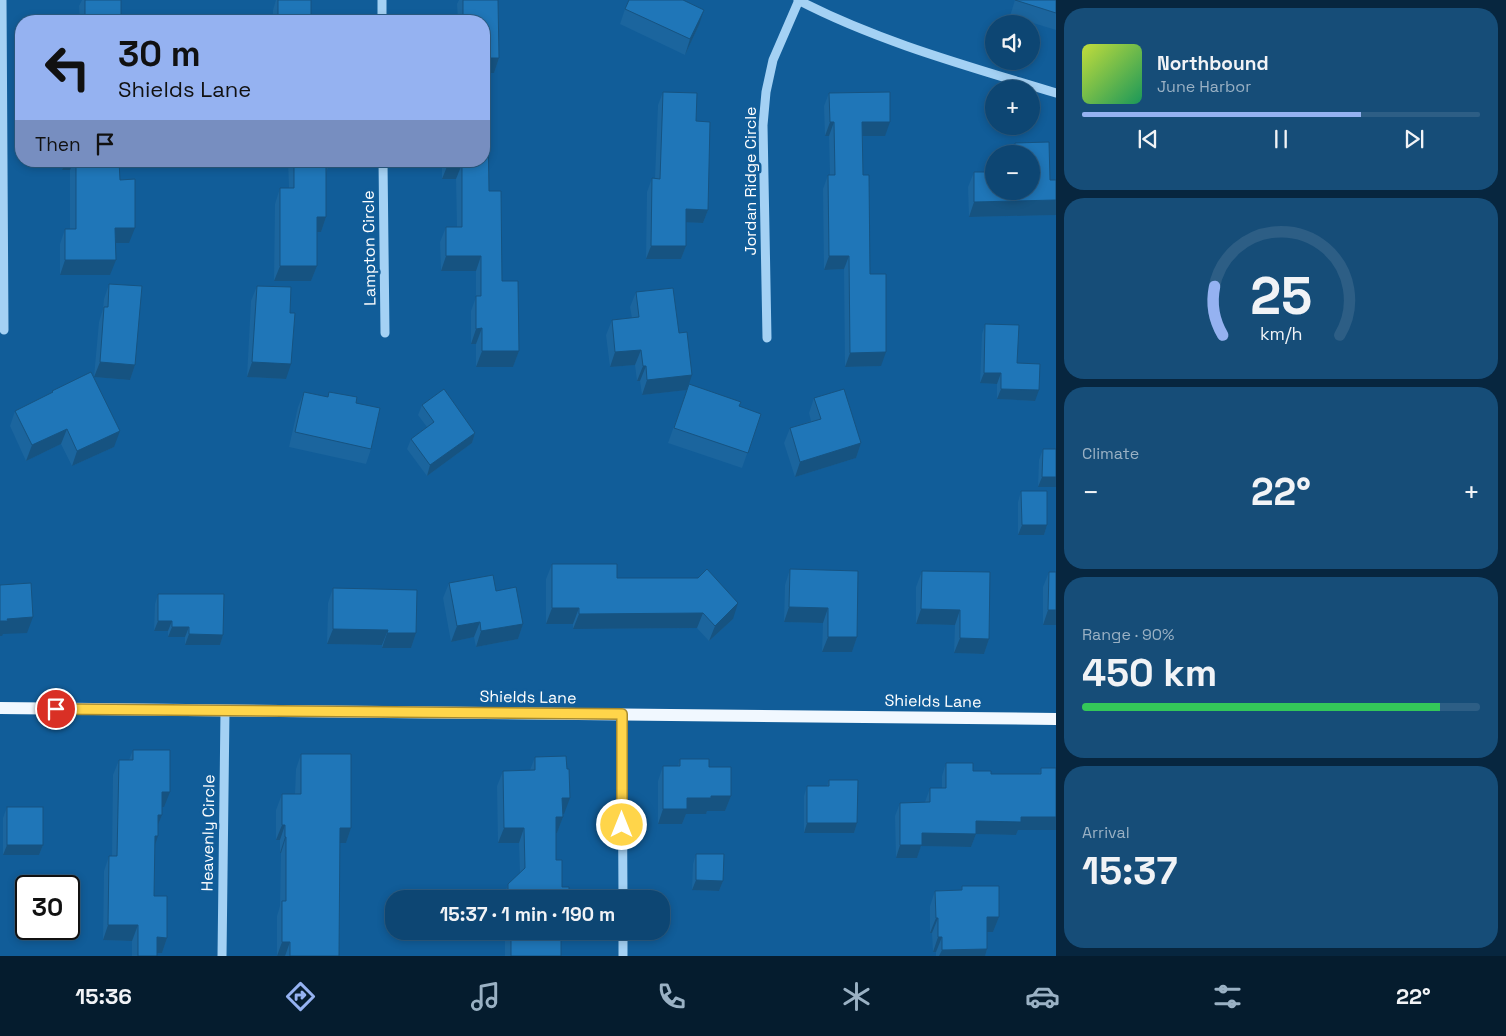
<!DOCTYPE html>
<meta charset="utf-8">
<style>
:root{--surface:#0d4673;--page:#164d78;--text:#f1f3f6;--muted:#9ab1c4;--line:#2d5e85;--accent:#95b2f1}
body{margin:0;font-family:"Space Grotesk",sans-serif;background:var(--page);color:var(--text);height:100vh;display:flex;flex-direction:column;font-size:19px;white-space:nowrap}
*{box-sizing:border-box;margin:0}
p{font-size:16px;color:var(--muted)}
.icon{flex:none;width:28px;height:28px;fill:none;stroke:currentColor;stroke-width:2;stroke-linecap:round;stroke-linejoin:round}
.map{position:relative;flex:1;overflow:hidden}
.side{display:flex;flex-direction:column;gap:8px;padding:8px;background:#07263f;width:450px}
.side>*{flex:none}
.top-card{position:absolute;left:15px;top:15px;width:475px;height:152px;border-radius:20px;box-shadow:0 2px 8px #0003,0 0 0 1px var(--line);background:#95b2f1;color:#111;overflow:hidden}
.tools{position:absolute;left:985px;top:15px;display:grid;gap:10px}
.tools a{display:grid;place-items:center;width:55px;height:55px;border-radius:50%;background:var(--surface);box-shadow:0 2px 8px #0003,0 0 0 1px var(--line);font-size:25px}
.speed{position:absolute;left:15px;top:875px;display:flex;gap:10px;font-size:25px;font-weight:700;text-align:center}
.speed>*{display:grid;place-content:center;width:65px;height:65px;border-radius:50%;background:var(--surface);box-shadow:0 2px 8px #0003,0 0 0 1px var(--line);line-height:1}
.speed .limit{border:2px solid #111;border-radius:8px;background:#fff;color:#111}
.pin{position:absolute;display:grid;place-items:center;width:42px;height:42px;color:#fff;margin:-21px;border:2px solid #fff;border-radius:50%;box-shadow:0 1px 5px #0007}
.me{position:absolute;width:55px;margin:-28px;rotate:0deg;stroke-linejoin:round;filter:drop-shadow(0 0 4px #0008)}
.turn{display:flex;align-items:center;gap:18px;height:105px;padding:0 20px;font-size:22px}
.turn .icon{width:65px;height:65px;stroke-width:2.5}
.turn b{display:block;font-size:35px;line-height:42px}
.then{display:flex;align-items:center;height:48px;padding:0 20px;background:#0003;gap:10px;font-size:19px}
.big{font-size:38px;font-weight:600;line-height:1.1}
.side .tile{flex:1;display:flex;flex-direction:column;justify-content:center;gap:8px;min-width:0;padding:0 18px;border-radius:20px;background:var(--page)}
.side .dial{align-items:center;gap:0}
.dial svg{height:130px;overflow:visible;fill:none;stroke:var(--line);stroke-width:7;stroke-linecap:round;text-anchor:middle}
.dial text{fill:var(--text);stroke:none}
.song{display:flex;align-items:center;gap:15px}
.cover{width:60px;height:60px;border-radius:8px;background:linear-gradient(135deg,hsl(70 70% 55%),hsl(150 70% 35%))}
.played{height:5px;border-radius:2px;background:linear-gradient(90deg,var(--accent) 70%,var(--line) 70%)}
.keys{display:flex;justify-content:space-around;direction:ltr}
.heat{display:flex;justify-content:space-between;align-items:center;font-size:28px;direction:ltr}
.charge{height:8px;border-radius:4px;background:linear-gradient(90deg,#34c759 90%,var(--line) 0)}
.trip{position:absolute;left:385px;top:890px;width:285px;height:50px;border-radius:20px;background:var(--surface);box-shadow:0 2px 8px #0003,0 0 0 1px var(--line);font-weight:600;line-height:50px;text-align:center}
.tabs{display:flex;height:80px;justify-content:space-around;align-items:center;background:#051c2e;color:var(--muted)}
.tabs .icon{width:35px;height:35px}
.tabs .current{color:var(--accent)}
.tabs b{font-size:22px;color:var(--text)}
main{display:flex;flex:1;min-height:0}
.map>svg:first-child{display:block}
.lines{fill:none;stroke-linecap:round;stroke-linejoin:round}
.minor{stroke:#a4d1f4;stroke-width:9}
.major{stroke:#f1f8ff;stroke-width:12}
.wall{fill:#1b659e}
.shaded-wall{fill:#165381}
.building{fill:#1f76b8;stroke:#165381}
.route-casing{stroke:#a68a30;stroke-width:12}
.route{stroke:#ffd54a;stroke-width:9}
.labels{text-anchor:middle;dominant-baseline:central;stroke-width:5;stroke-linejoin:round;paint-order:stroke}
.street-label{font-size:16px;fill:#fff;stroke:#115d99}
</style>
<main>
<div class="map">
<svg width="1056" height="956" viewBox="0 0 1056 956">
<rect width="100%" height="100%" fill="#115d99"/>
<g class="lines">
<g class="minor">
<polyline points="2,0 4,330"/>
<polyline points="382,0 382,21"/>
<path d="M798 0C879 42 968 66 1056 93"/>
<polyline points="383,161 385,333"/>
<polyline points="767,338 763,125 766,92 773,60 799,0"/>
<polyline points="622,714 623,899"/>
<polyline points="623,931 623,956"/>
<polyline points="222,956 225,711"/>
</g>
<polyline class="major" points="0,708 1056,719"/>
</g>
<g class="wall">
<polygon points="82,0 121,0 121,21 80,21 79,6"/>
<polygon points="276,0 311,0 311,21 273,21 273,10"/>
<polygon points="459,0 498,0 499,58 494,73 487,73 489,191 502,281 519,351 513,367 476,367 476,344 471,344 471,311 476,297 476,271 441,271 440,242 446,227 457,227 456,179 442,179 442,161 484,161 484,21 458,21 457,4"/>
<polygon points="1015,0 1056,0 1056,30 1010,16"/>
<polygon points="625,9 699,25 685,55 620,24"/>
<polygon points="663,92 708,210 703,223 686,222 686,246 681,259 646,259 647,192 652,178 655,178 658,105"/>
<polygon points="829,93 885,136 863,136 863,175 870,274 881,366 845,367 844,269 824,270 823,189 828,175 830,175 829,136 825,136 824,106"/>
<polygon points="1049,142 1050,180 1056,180 1056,215 969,217 968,187 974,172 994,172 994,191 1031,191 1031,154 1011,154 1015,143"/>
<polygon points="62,161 119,161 120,180 129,243 115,243 110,275 60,275 60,244 65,229 70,229 70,170 62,170"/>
<polygon points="288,161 329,161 329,165 326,173 326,217 321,232 317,232 317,266 311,281 274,281 275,204 280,188 289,188"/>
<polygon points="109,284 135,365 130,380 94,377 99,322 103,309 104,299"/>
<polygon points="257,286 286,379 247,377 251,301"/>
<polygon points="636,292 679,333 689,384 739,406 761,414 742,468 668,443 687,390 642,395 640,381 637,381 635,365 610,367 606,335 612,320 632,318 630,307"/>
<polygon points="985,324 1017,363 1035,401 997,399 997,384 980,383 982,334"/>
<polygon points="52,391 114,447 72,466 61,444 26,461 10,426 15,411 51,393"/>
<polygon points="304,392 328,397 329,392 356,403 371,449 366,464 289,447 298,407"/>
<polygon points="814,398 861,443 856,458 795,477 784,443 790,428 811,421 809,413"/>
<polygon points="422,405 475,433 472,443 427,476 407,449 411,439 427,427 418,415"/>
<polygon points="1043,449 1056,487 1038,487 1039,460"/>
<polygon points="1021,491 1047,525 1044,535 1018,535 1018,502"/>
<polygon points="552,564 617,578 733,619 709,641 697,628 573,629 573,624 546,624 546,579"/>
<polygon points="790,569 857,637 852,652 822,652 823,623 784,622 785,585"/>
<polygon points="922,571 989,639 984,654 954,653 955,625 916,624 916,587"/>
<polygon points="1049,572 1056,625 1043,625 1043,587"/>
<polygon points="449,583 496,591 523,624 518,639 476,647 474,637 451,642 443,598"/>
<polygon points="333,588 416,633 411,648 382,648 382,645 327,644 328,603"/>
<polygon points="158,594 223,635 220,645 185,645 185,637 168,637 168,631 154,631 155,604"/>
<polygon points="133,750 164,807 162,807 162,815 158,825 155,846 154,896 167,938 162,953 157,953 157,956 132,956 132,941 103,940 104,871 109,856 112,856 113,775 119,760 129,760"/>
<polygon points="301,754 351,828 346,843 340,843 339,956 277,956 277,916 280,906 281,853 280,853 280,840 276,840 276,810 282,794 295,794 296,769"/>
<polygon points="535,757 564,814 563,814 563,817 557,833 556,833 556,860 562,887 569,899 503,899 508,884 520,874 519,843 498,843 497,786 503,771 530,770"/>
<polygon points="680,759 709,767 731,796 725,811 707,811 706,814 686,814 682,824 658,824 658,781 663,766 678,766"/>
<polygon points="946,763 973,771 991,774 1039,774 1041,768 1056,830 1018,830 1016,835 976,834 971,847 921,846 917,858 896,858 895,816 900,803 925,802 930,788 942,788 942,776"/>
<polygon points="829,780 857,823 854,833 804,833 804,796 807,786 827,786"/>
<polygon points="7,807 43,845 39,855 3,855 3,818"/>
<polygon points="696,854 723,881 719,891 692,890 693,864"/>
<polygon points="962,886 999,917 993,932 987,932 987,949 985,956 936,956 936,952 933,952 932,933 930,933 930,906 935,891 961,890"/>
<polygon points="505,931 567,931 564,939 561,939 561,956 505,956"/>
</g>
<g class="shaded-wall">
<polygon points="704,10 699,25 685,55 690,39"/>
<polygon points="487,58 499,58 494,73 484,73"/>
<polygon points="830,122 834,122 829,136 825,136"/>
<polygon points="862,122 890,122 885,136 857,136"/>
<polygon points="65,161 74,161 70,170 62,170"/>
<polygon points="448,164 462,164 456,179 442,179"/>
<polygon points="1056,200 1056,215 969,217 974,202"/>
<polygon points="686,209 708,210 703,223 682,222"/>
<polygon points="317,217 326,217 321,232 311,232"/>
<polygon points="115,228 135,228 129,243 110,243"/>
<polygon points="651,246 686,246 681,259 646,259"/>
<polygon points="446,256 481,256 476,271 441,271"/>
<polygon points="829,256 849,256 844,269 824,270"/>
<polygon points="65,260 116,260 110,275 60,275"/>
<polygon points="280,266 317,266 311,281 274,281"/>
<polygon points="482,328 476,344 471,344 476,329"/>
<polygon points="641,350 635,365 610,367 615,352"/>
<polygon points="482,351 519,351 513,367 476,367"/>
<polygon points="886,352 881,366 845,367 850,353"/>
<polygon points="100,362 135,365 130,380 94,377"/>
<polygon points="252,362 291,364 286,379 247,377"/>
<polygon points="643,366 646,366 640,381 637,381"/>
<polygon points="984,373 1001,373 997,384 980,383"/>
<polygon points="692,375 687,390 642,395 647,380"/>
<polygon points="1001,389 1039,390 1035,401 997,399"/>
<polygon points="67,429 61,444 26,461 32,445"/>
<polygon points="120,431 114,447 72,466 77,451"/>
<polygon points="475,433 472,443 427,476 430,465"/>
<polygon points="861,443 856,458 795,477 800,462"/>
<polygon points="1042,477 1056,477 1056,487 1038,487"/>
<polygon points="1022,525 1047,525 1044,535 1018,535"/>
<polygon points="738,603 733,619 709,641 715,626"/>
<polygon points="789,607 828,608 823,623 784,622"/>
<polygon points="552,608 579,608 573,624 546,624"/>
<polygon points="921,609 960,610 955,625 916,624"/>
<polygon points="1048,610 1056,610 1056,625 1043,625"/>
<polygon points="703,613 697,628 573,629 579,614"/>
<polygon points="33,617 27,633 3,634 2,636 0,636 0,621 7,619"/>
<polygon points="158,621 172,621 168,631 154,631"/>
<polygon points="480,622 474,637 451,642 457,626"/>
<polygon points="523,624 518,639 476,647 481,631"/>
<polygon points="172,627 189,627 185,637 168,637"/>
<polygon points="333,629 388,630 382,645 327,644"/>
<polygon points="387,633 416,633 411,648 382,648"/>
<polygon points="189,634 223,635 220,645 185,645"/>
<polygon points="828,637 857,637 852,652 822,652"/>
<polygon points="960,638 989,639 984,654 954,653"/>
<polygon points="162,792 170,792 164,807 157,807"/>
<polygon points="711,796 731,796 725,811 707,811 706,814 686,814 682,824 658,824 663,809 687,798"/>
<polygon points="562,798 570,798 564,814 557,814"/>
<polygon points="158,815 162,815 156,830"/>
<polygon points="556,817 563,817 557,833 550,833"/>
<polygon points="1021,817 1056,817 1056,830 1018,830 1016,835 976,834 971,847 921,846 917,858 896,858 900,845 922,833 976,821"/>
<polygon points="807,823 857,823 854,833 804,833"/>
<polygon points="282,825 285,825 280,840 276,840"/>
<polygon points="340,828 351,828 346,843 334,843"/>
<polygon points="504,828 524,828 519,843 498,843"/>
<polygon points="155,836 158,836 153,851"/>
<polygon points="285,837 286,837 281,853 280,853"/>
<polygon points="7,845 43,845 39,855 3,855"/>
<polygon points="696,880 723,881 719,891 692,890"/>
<polygon points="987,917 999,917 993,932 981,932"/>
<polygon points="936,918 938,918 932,933 930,933"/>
<polygon points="108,925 138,925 132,941 103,940"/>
<polygon points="558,931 567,931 564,939 556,939"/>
<polygon points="157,937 167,938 162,953 152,953"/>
<polygon points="938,937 942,937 936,952 933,952"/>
<polygon points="282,942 290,942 285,956 277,956"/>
<polygon points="987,949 985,956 939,956 942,950"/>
</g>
<g class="building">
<rect x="85" y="0" width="36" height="21"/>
<rect x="278" y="0" width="33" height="21"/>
<polygon points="463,0 498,0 499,58 487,58 489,191 501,191 502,281 518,281 519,351 482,351 482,328 476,329 476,296 481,296 481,256 446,256 446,227 462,227 462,164 448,164 448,161 484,161 484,21 463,21"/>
<polygon points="629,0 683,0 704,10 690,39 625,9"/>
<polygon points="1016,0 1056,0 1056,13 1015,0"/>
<polygon points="663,92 697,93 696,121 710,122 708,210 686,209 686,246 651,246 652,178 660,179"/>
<polygon points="890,92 890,122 862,122 863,175 869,175 870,274 886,274 886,352 850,353 849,256 829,256 828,175 835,175 834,122 830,122 829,93"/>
<polygon points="1049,142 1050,180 1056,180 1056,200 974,202 974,172 994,172 994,191 1031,191 1031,154 1015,154 1015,143"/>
<polygon points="76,161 119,161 120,180 135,179 135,228 115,228 116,260 65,260 65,229 76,229"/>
<polygon points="294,161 329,161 329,165 326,165 326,217 317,217 317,266 280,266 280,188 294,188"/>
<polygon points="109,284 142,286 135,365 100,362 104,307 108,307"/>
<polygon points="257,286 291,287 290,313 295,313 291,364 252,362"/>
<polygon points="673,288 679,333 687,332 692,375 647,380 646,366 643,366 641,350 615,352 612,320 639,317 636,292"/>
<polygon points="985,324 1019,325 1017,363 1040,364 1039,390 1001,389 1001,373 984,373"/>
<polygon points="91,372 120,431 77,451 67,429 32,445 15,411 53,392 52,391"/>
<polygon points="689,384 741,402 739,406 761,414 748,453 674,428"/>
<polygon points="444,389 475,433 430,465 411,439 434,422 422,405"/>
<polygon points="844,389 861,443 800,462 790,428 821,419 814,398"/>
<polygon points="304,392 328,397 329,392 357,397 356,403 380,408 371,449 295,432"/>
<polygon points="1043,449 1056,449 1056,477 1042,477"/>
<polygon points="1021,491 1047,491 1047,525 1022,525"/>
<polygon points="552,564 617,564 617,578 698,578 707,569 738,603 715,626 703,613 579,614 579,608 552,608"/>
<polygon points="790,569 858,571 857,637 828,637 828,608 789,607"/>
<polygon points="922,571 990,572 989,639 960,638 960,610 921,609"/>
<polygon points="1049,572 1056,572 1056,610 1048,610"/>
<polygon points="493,575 496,591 516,587 523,624 481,631 480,622 457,626 449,583"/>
<polygon points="31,583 33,617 7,619 8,621 0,621 0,585"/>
<polygon points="333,588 417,590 416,633 387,633 388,630 333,629"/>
<polygon points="158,594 224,594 223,635 189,634 189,627 172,627 172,621 158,621"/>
<polygon points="133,750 170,750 170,792 162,792 162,815 158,815 158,836 155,836 154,896 167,896 167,938 157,937 157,956 138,956 138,925 108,925 109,856 117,856 119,760 133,760"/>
<polygon points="301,754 351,754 351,828 340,828 339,956 290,956 290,942 282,942 282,901 286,901 286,837 285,837 285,825 282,825 282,794 301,794"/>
<polygon points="566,756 567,769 569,769 570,798 562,798 563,817 556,817 556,860 562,860 562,887 569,887 569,899 508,899 508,884 525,868 524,828 504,828 503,771 535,770 535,757"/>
<polygon points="680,759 709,759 709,767 731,767 731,796 711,796 711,798 687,798 687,809 663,809 663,766 680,766"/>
<polygon points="946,763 973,763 973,771 991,771 991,774 1041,774 1041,768 1056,768 1056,817 1021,817 1021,822 976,821 976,834 922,833 922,845 900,845 900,803 930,802 930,788 946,788"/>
<polygon points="829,780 858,780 857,823 807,823 807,786 829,786"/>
<rect x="7" y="807" width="36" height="38"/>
<polygon points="696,854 724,854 723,881 696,880"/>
<polygon points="962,886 999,886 999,917 987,917 987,949 942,950 942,937 938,937 938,918 936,918 935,891 962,890"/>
<rect x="511" y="931" width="50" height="25"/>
</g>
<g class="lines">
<g class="route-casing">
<polyline id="route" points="56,709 622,714 622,825"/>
</g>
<use href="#route" class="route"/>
</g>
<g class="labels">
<g class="street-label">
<text transform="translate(750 181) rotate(-90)">Jordan Ridge Circle</text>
<text transform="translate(369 248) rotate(-91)">Lampton Circle</text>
<text transform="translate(528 697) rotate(1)">Shields Lane</text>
<text transform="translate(933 701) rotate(1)">Shields Lane</text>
<text transform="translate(208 833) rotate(-89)">Heavenly Circle</text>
</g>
</g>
</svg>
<div class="tools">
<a><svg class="icon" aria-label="sound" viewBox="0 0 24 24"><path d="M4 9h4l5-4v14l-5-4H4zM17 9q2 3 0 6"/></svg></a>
<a>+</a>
<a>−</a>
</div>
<div class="speed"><div class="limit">30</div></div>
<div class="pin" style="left:56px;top:709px;background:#d93025"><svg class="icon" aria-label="arrive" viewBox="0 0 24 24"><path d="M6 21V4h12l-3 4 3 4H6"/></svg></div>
<svg class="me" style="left:622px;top:825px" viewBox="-20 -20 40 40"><circle r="17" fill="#ffd54a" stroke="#fff" stroke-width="3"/><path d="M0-11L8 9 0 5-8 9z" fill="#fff"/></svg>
<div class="trip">15:37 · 1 min · 190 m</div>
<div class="top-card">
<div class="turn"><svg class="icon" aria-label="left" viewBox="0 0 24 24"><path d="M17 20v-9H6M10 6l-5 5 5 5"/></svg><div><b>30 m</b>Shields Lane</div></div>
<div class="then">Then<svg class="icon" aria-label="arrive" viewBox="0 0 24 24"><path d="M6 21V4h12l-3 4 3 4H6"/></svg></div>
</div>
</div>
<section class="side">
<div class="tile">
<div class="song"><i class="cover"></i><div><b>Northbound</b><p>June Harbor</p></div></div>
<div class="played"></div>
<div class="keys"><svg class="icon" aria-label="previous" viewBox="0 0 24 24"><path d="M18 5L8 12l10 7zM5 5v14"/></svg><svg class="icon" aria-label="pause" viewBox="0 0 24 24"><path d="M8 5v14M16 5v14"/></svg><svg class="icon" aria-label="next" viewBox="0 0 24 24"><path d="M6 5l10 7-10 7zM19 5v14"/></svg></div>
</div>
<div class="tile dial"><svg viewBox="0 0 100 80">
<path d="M14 69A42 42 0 1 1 86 69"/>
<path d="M14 69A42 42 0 0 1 9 39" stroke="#95b2f1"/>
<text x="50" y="56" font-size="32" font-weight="700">25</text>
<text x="50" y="72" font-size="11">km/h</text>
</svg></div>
<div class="tile"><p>Climate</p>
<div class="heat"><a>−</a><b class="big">22°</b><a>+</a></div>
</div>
<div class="tile"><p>Range · 90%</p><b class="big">450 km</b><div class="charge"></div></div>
<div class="tile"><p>Arrival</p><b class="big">15:37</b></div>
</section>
</main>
<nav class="tabs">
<b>15:36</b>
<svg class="icon current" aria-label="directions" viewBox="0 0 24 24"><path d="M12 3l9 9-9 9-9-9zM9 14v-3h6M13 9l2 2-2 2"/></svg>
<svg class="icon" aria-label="music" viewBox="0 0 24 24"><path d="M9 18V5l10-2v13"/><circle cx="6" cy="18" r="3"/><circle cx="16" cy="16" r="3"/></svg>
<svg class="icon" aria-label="phone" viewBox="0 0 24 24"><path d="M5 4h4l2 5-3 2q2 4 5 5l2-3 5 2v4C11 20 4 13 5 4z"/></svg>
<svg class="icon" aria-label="climate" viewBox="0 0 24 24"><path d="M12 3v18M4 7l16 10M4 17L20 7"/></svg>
<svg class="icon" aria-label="car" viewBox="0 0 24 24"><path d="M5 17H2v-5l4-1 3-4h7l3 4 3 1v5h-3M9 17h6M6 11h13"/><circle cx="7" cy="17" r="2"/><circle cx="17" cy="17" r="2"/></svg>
<svg class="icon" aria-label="filters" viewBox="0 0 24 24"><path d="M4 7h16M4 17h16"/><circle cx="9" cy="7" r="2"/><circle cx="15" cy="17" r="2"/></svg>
<b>22°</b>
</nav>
